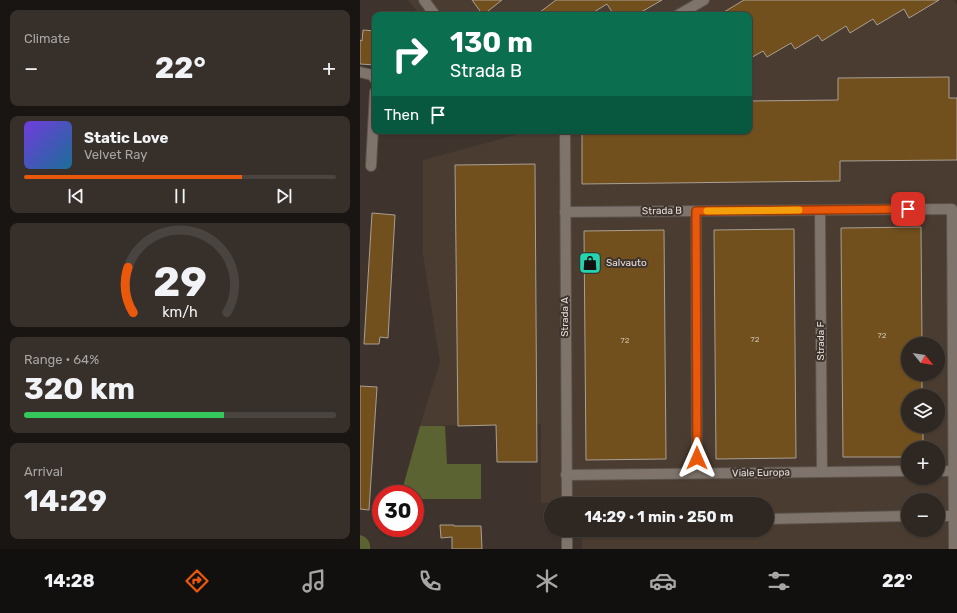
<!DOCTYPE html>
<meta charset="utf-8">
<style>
:root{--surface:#2e2722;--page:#362f2a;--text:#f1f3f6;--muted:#a7a5a5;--line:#494440;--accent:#ea580c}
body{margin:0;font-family:Rubik,sans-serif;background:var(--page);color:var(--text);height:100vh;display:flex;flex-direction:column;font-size:15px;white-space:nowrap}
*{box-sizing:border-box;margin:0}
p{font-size:13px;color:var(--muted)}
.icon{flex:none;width:22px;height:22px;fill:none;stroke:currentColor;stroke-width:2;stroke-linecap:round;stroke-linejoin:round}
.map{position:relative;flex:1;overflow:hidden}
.drawer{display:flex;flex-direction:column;gap:10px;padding:10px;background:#191513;width:360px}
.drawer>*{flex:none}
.banner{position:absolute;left:12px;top:12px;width:380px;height:122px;border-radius:8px;box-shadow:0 1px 3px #0004,0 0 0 1px var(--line);background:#0b6e4f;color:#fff;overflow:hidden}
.needle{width:26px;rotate:120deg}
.controls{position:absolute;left:541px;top:337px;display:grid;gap:8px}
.controls a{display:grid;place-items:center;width:44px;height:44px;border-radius:50%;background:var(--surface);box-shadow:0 1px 3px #0004,0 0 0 1px var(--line);font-size:20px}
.speed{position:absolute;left:12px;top:485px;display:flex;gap:8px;font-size:20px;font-weight:700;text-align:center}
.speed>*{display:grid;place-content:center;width:52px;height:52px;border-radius:50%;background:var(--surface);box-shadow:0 1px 3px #0004,0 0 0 1px var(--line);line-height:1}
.speed .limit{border:6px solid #d22;background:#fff;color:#111}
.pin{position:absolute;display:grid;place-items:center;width:34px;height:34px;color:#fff;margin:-17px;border-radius:8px;box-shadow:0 2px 6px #0006}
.me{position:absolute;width:44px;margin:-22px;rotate:0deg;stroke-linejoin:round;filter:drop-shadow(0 0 3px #0008)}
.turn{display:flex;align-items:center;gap:14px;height:84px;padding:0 12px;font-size:18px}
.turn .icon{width:52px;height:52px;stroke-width:2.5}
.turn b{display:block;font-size:28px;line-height:34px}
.then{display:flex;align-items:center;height:38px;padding:0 12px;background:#0003;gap:8px;font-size:15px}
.big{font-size:30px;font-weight:700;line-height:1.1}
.drawer .card{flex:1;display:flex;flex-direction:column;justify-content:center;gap:6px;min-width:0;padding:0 14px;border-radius:8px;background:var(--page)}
.drawer .dial{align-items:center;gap:0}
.dial svg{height:104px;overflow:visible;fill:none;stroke:var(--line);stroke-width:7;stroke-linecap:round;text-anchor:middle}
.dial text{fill:var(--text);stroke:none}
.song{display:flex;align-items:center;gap:12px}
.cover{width:48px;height:48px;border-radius:6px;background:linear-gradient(135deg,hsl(260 70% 55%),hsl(200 70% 35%))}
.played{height:4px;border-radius:2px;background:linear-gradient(90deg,var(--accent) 70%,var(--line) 70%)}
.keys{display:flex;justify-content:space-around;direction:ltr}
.heat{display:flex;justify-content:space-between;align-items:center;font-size:22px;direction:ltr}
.charge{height:6px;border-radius:3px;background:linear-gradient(90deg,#34c759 64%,var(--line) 0)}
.trip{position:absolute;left:184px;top:497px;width:230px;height:40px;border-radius:20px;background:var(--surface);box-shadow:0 1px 3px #0004,0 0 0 1px var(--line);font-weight:700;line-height:40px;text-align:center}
.dock{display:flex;height:64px;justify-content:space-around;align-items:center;background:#12100e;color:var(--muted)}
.dock .icon{width:28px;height:28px}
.dock .current{color:var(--accent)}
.dock b{font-size:18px;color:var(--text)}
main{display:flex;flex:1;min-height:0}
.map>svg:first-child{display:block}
.built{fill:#4a3c30;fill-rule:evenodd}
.green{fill:#5b6333}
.building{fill:#72501d;stroke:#a89f95}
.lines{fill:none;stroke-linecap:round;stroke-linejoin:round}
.street-casing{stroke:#59524c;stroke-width:12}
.street{stroke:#7e746b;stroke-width:10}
.route-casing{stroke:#983908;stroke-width:10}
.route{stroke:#ea580c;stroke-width:7}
.slow{stroke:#f59e0b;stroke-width:7}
.labels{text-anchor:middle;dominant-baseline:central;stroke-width:4;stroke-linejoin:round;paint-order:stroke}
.number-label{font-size:8px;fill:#c7baa9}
.street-label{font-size:10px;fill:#e3ddd8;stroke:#3e342d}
.poi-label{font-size:10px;fill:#e3ddd8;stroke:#3e342d;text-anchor:start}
</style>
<main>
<section class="drawer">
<div class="card"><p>Climate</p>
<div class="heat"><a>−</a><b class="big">22°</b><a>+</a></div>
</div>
<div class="card">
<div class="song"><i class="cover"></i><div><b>Static Love</b><p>Velvet Ray</p></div></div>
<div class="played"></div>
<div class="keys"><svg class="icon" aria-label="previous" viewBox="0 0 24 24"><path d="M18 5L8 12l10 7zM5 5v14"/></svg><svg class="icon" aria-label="pause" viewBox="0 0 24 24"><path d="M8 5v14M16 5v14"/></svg><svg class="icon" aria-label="next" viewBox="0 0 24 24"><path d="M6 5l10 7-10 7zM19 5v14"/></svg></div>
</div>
<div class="card dial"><svg viewBox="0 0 100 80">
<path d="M14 69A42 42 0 1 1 86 69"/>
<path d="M14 69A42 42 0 0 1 10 34" stroke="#ea580c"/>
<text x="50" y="56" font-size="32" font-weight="700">29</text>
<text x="50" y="72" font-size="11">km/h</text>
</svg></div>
<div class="card"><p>Range · 64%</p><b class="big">320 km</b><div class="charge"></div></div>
<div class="card"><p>Arrival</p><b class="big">14:29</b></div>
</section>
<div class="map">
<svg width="597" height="549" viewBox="0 0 597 549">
<rect width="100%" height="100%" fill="#3e342d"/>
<path class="built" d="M48 0H594L597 5V549H222V530H407V504H221V502L181 503V424L60 426 80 362 63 255V160L170 131H389V15H60ZM548 344H578V374H548ZM548 396H578V426H548ZM548 448H578V478H548ZM548 500H578V530H548Z"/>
<g class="green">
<polygon points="60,426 85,426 87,464 121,464 121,499 55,499 55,494 41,494"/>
<path d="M0 535C7 537 11 542 10 549H0Z"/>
</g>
<g class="building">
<polygon points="112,0 142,0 123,15"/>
<polygon points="196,0 302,0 276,15 254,15 247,4 229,15 176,15"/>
<polygon points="384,0 579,0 549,18 544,9 517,25 513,19 490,33 486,26 462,41 458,35 435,49 431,43 407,57 403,51 389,59 389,15 359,15"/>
<polygon points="3,30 15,31 15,65 0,64 0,40 2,41"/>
<polygon points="589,77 589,98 597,98 597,160 480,161 480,181 222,184 222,133 257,133 257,131 389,131 389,101 478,100 478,78"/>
<polygon points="175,164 177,462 137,462 136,425 98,426 95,165"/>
<polygon points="12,213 35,215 28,338 20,337 19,344 4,344"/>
<polygon points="561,227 562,344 548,344 548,374 562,374 562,396 548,396 548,426 563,426 563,448 548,448 548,457 483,457 481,228"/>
<polygon points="434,229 436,458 356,459 354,230"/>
<polygon points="304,230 306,459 226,460 224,231"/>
<polygon points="0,386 17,387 9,510 0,509"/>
<polygon points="80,525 94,525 94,526 121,526 122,549 92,549 92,537 81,538"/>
</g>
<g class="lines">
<g class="street-casing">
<g id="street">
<polyline points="64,0 75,15"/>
<polyline points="318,15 344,0"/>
<polyline points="0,72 12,75 15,79"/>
<polyline points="205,131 207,504"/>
<polyline points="11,166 15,92"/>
<polyline points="460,210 462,472"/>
<polyline points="336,211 337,473"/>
<polyline points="205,212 592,209 594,549"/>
<polyline points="578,471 594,471"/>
<polyline points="206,475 548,471"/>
<polyline points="578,516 594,516"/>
<polyline points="407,519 548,516"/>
<polyline points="207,530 207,549"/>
</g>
</g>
<use href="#street" class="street"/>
</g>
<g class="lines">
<g class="route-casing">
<polyline id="route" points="337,458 336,211 548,209"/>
</g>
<use href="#route" class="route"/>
<polyline class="slow" points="347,211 439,210"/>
</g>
<defs>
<g id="shop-square" transform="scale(1.15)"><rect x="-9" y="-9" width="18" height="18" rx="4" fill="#23d5af" stroke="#3e342d"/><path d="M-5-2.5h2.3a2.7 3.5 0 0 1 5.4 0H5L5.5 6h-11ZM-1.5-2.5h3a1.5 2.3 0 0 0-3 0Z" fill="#111"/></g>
</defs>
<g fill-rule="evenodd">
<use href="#shop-square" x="230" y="263"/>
</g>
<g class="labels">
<g class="number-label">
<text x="522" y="335">72</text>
<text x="395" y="339">72</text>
<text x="265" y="340">72</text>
</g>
<g class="street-label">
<text transform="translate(302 211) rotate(-1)">Strada B</text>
<text transform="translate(205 317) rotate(-90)">Strada A</text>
<text transform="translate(461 341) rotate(-90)">Strada F</text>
<text transform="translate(401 473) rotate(-1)">Viale Europa</text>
</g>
<g class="poi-label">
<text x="246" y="263">Salvauto</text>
</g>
</g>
</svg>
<div class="controls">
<a><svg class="needle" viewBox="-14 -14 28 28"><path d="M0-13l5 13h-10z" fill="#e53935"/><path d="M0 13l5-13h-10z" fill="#a7a5a5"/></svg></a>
<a><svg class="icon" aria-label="layers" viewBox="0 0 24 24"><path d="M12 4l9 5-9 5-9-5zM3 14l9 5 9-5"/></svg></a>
<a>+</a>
<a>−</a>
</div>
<div class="speed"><div class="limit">30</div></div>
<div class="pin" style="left:548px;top:209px;background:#d93025"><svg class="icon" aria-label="arrive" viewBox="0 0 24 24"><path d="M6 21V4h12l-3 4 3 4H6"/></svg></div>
<svg class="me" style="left:337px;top:458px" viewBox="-20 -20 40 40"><path d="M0-17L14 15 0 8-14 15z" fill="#ea580c" stroke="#fff" stroke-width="4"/></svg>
<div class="trip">14:29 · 1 min · 250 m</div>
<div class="banner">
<div class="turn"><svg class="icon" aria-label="right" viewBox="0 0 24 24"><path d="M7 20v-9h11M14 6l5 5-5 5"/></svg><div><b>130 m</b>Strada B</div></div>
<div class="then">Then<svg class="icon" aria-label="arrive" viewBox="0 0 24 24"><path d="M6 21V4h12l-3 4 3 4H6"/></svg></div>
</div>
</div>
</main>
<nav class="dock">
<b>14:28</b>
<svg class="icon current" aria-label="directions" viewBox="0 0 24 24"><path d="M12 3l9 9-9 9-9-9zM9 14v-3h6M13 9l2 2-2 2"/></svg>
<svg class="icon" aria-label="music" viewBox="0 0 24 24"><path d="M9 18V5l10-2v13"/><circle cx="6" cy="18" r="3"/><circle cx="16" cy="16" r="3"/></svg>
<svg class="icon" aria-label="phone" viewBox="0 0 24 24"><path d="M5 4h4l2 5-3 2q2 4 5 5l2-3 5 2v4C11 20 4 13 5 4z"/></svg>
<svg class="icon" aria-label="climate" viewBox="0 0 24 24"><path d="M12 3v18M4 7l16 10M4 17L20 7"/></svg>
<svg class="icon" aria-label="car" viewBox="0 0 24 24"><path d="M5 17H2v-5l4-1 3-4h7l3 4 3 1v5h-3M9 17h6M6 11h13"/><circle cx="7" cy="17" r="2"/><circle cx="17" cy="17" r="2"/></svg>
<svg class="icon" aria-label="filters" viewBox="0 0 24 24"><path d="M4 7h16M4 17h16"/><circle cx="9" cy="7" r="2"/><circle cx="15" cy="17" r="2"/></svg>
<b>22°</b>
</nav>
